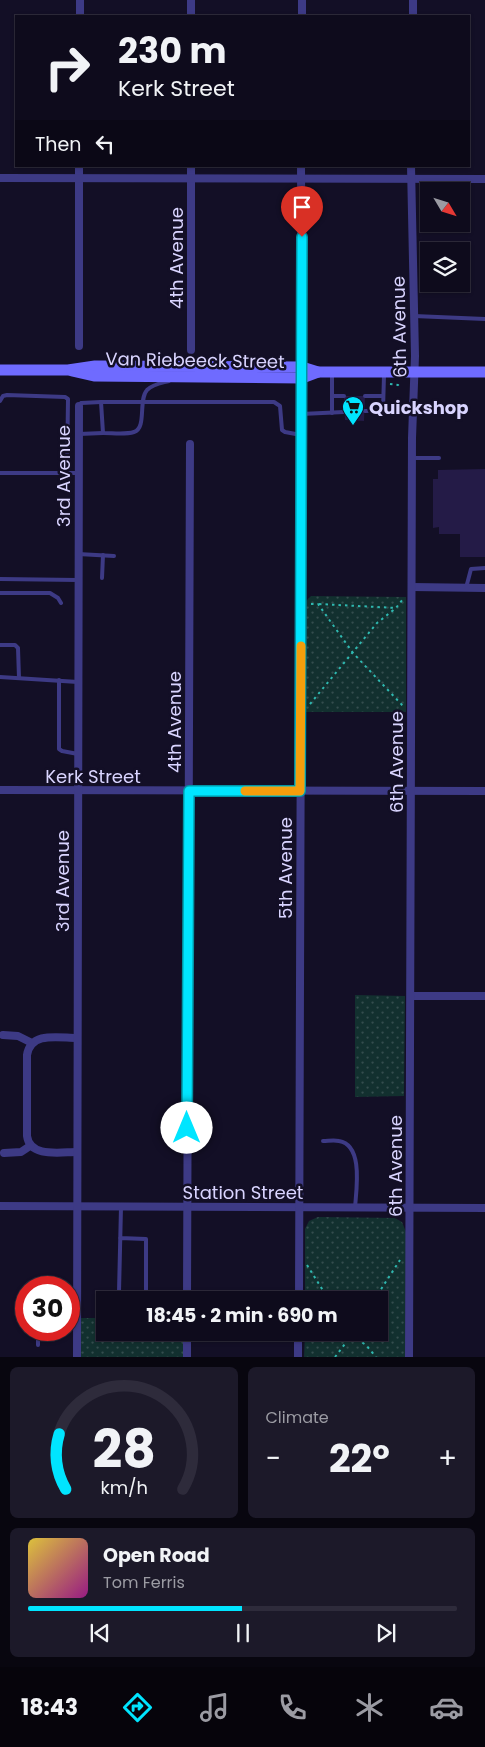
<!DOCTYPE html>
<meta charset="utf-8">
<style>
:root{--surface:#0e0b1c;--page:#1c1929;--text:#f1f3f6;--muted:#9b9ba3;--line:#2e2b3b;--accent:#00e5ff}
body{margin:0;font-family:Poppins,sans-serif;background:var(--page);color:var(--text);height:100vh;display:flex;flex-direction:column;font-size:19px;white-space:nowrap}
*{box-sizing:border-box;margin:0}
p{font-size:16px;color:var(--muted)}
.icon{flex:none;width:28px;height:28px;fill:none;stroke:currentColor;stroke-width:2;stroke-linecap:round;stroke-linejoin:round}
.map{position:relative;height:1357px;overflow:hidden}
.drawer{display:flex;flex-direction:column;gap:10px;padding:10px;background:#08060f;flex:1}
.drawer>*{flex:none}
.guide{position:absolute;left:15px;top:15px;width:455px;height:152px;border-radius:0px;box-shadow:0 1px 4px #0004,0 0 0 1px var(--line);background:#0e0b1c;color:var(--text);overflow:hidden}
.needle{width:32px;rotate:128deg}
.fabs{position:absolute;left:420px;top:182px;display:grid;gap:10px}
.fabs a{display:grid;place-items:center;width:50px;height:50px;border-radius:0px;background:var(--surface);box-shadow:0 1px 4px #0004,0 0 0 1px var(--line);font-size:25px}
.speed{position:absolute;left:15px;top:1276px;display:flex;gap:10px;font-size:25px;font-weight:700;text-align:center}
.speed>*{display:grid;place-content:center;width:65px;height:65px;border-radius:50%;background:var(--surface);box-shadow:0 1px 4px #0004,0 0 0 1px var(--line);line-height:1}
.speed .limit{border:8px solid #d22;background:#fff;color:#111}
.pin{position:absolute;display:grid;place-items:center;width:42px;height:42px;color:#fff;margin:-51px -21px;border-radius:50% 50% 50% 0;rotate:-45deg;box-shadow:0 0 5px #0007}
.pin .icon{rotate:45deg}
.me{position:absolute;width:55px;margin:-28px;rotate:0deg;stroke-linejoin:round;filter:drop-shadow(0 0 4px #0008)}
.turn{display:flex;align-items:center;gap:18px;height:105px;padding:0 20px;font-size:22px}
.turn .icon{width:65px;height:65px;stroke-width:2.5}
.turn b{display:block;font-size:35px;line-height:42px}
.then{display:flex;align-items:center;height:48px;padding:0 20px;background:#0003;gap:10px;font-size:19px}
.big{font-size:38px;font-weight:700;line-height:1.1}
.drawer .tile{flex:1;display:flex;flex-direction:column;justify-content:center;gap:8px;min-width:0;padding:0 18px;border-radius:8px;background:var(--page)}
.drawer .dial{align-items:center;gap:0}
.dial svg{height:130px;overflow:visible;fill:none;stroke:var(--line);stroke-width:7;stroke-linecap:round;text-anchor:middle}
.dial text{fill:var(--text);stroke:none}
.song{display:flex;align-items:center;gap:15px}
.cover{width:60px;height:60px;border-radius:8px;background:linear-gradient(135deg,hsl(50 70% 55%),hsl(310 70% 35%))}
.played{height:5px;border-radius:2px;background:linear-gradient(90deg,var(--accent) 50%,var(--line) 50%)}
.keys{display:flex;justify-content:space-around;direction:ltr}
.heat{display:flex;justify-content:space-between;align-items:center;font-size:28px;direction:ltr}
.drawer .tiles{flex:1;display:grid;gap:10px;grid-template-columns:1fr 1fr}
.tile:last-child{grid-column:span 2}
.trip{position:absolute;left:96px;top:1291px;width:292px;height:50px;border-radius:0px;background:var(--surface);box-shadow:0 1px 4px #0004,0 0 0 1px var(--line);font-weight:700;line-height:50px;text-align:center}
.tabs{display:flex;height:80px;justify-content:space-around;align-items:center;background:#06040b;color:var(--muted)}
.tabs .icon{width:35px;height:35px}
.tabs .selected{color:var(--accent)}
.tabs b{font-size:22px;color:var(--text)}
.map>svg:first-child{display:block}
.grass{fill:url(#grass-dots)}
.building{fill:#241b47}
.lines{fill:none;stroke-linecap:round;stroke-linejoin:round}
.path{stroke:#2fb8b0;stroke-width:2;stroke-dasharray:2.5 4;stroke-linecap:butt}
.service{stroke:#3d3a85;stroke-width:4}
.minor{stroke:#3d3a85;stroke-width:8}
.secondary{stroke:#6f6bff;stroke-width:11}
.route-casing{stroke:#0095a6;stroke-width:12}
.route{stroke:#00e5ff;stroke-width:9}
.slow{stroke:#f59e0b;stroke-width:9}
.labels{text-anchor:middle;dominant-baseline:central;stroke-width:5;stroke-linejoin:round;paint-order:stroke}
.street-label{font-size:18px;fill:#d9d4ff;stroke:#130f26}
.poi-label{font-size:18px;font-weight:bold;fill:#d9d4ff;stroke:#130f26;text-anchor:start}
</style>
<div class="map">
<svg width="485" height="1357" viewBox="0 0 485 1357">
<defs>
<pattern id="grass-dots" width="8" height="8" patternUnits="userSpaceOnUse" patternTransform="scale(1.25)"><rect width="8" height="8" fill="#12302f"/><path d="M2 2h.1M6 6h.1" fill="none" stroke="#344d4e" stroke-width="1.8" stroke-linecap="round"/></pattern>
</defs>
<rect width="100%" height="100%" fill="#130f26"/>
<g class="grass">
<polygon points="311,596 406,597 406,712 306,712 306,601"/>
<polygon points="355,995 405,996 404,1096 355,1097"/>
<polygon points="318,1217 395,1218 402,1222 406,1232 405,1357 304,1357 305,1333 380,1332 380,1300 305,1300 305,1229 309,1221"/>
<polygon points="80,1318 105,1318 105,1332 183,1333 183,1357 81,1357"/>
</g>
<g class="building">
<polygon points="344,396 365,396 364,421 345,420"/>
<polygon points="485,469 485,557 460,557 460,534 439,534 439,527 433,528 433,479 438,479 438,470"/>
</g>
<g class="lines">
<g class="path">
<polyline points="390,384 398,385 401,388"/>
<polyline points="311,604 318,604 353,653 403,706"/>
<polyline points="319,604 396,608"/>
<polyline points="310,704 377,623 396,608 403,599"/>
<polyline points="307,1265 329,1300"/>
<polyline points="374,1300 400,1260"/>
<polyline points="346,1332 366,1345 376,1357"/>
<polyline points="335,1357 354,1332"/>
</g>
<g class="service">
<polyline points="414,316 485,319"/>
<polyline points="332,396 344,396"/>
<polyline points="365,396 383,396"/>
<polyline points="0,401 3,396 7,395 65,397 68,399 67,473"/>
<path d="M101 402 103 433C113 433 125 435 134 432 147 428 138 400 147 390 153 384 162 383 169 381"/>
<polyline points="79,406 81,403 101,402 274,402 280,406 282,430 285,432 301,435"/>
<polyline points="383,410 384,375"/>
<polyline points="365,411 414,409"/>
<polyline points="332,413 332,373"/>
<polyline points="301,414 344,412"/>
<polyline points="79,434 103,433"/>
<polyline points="412,458 439,458"/>
<polyline points="0,473 79,473"/>
<polyline points="78,554 114,556"/>
<polyline points="102,578 103,555"/>
<polyline points="0,579 78,580"/>
<polyline points="466,588 471,569 485,568"/>
<polyline points="0,593 50,593 58,598 61,603"/>
<polyline points="0,645 15,645 18,648 19,678"/>
<polyline points="0,677 78,682"/>
<polyline points="59,680 59,749 62,751 78,754"/>
<path d="M323 1141C328 1141 334 1140 339 1141 364 1145 356 1191 355 1208"/>
<polyline points="120,1238 146,1239 146,1292 119,1292 121,1207"/>
<polyline points="69,1314 78,1313"/>
<polyline points="38,1330 38,1345"/>
</g>
<g class="minor">
<polyline points="80,16 80,0"/>
<polyline points="191,16 191,0"/>
<polyline points="302,16 302,0"/>
<polyline points="413,16 413,0"/>
<polyline points="79,166 79,346"/>
<polyline points="191,166 191,350"/>
<polyline points="0,178 485,179"/>
<polyline points="412,587 485,588"/>
<polyline points="0,790 485,791"/>
<polyline points="412,996 485,996"/>
<polyline points="3,1035 18,1036 32,1043"/>
<path d="M77 1152C60 1152 30 1158 27 1136V1055C31 1031 59 1038 77 1038"/>
<polyline points="4,1153 21,1152 30,1146"/>
<polyline points="0,1206 485,1208"/>
<polyline points="187,1300 190,444"/>
<polyline points="299,1300 302,353 301,166"/>
<polyline points="187,1332 187,1357"/>
<polyline points="77,1357 79,406"/>
<polyline points="298,1357 298,1332"/>
<polyline points="409,1357 412,438 415,356 411,166"/>
</g>
<g class="secondary">
<polyline points="0,370 68,370 95,366 302,367 318,372 485,372"/>
<polyline points="72,371 94,376 302,378 318,372"/>
</g>
</g>
<g class="lines">
<g class="route-casing">
<polyline id="route" points="187,1128 189,791 300,791 302,237"/>
</g>
<use href="#route" class="route"/>
<polyline class="slow" points="245,791 300,791 301,646"/>
</g>
<defs>
<g id="supermarket-pin" transform="scale(1.125)"><path d="M0 17L-7.5 6A9.5 9.5 0 1 1 7.5 6Z" fill="#00e5ff" stroke="#130f26"/><path d="M-6-5.5h2.5l.6 2H6L4.5 2H-2.5L-4.4-4H-6ZM-1.5 3.2a1.3 1.3 0 1 0 .1 0ZM3 3.2a1.3 1.3 0 1 0 .1 0Z" fill="#111"/></g>
</defs>
<g fill-rule="evenodd">
<use href="#supermarket-pin" x="353" y="407"/>
</g>
<g class="labels">
<g class="street-label">
<text transform="translate(176 258) rotate(-90)">4th Avenue</text>
<text transform="translate(399 327) rotate(-91)">6th Avenue</text>
<text transform="translate(195 360) rotate(1)">Van Riebeeck Street</text>
<text transform="translate(63 476) rotate(-90)">3rd Avenue</text>
<text transform="translate(174 722) rotate(-90)">4th Avenue</text>
<text transform="translate(396 762) rotate(-90)">6th Avenue</text>
<text x="93" y="776">Kerk Street</text>
<text transform="translate(285 868) rotate(-90)">5th Avenue</text>
<text transform="translate(62 881) rotate(-90)">3rd Avenue</text>
<text transform="translate(395 1166) rotate(-90)">6th Avenue</text>
<text x="243" y="1192">Station Street</text>
</g>
<g class="poi-label">
<text x="369" y="407">Quickshop</text>
</g>
</g>
</svg>
<div class="fabs">
<a><svg class="needle" viewBox="-14 -14 28 28"><path d="M0-13l5 13h-10z" fill="#e53935"/><path d="M0 13l5-13h-10z" fill="#9b9ba3"/></svg></a>
<a><svg class="icon" aria-label="layers" viewBox="0 0 24 24"><path d="M12 4l9 5-9 5-9-5zM3 14l9 5 9-5"/></svg></a>
</div>
<div class="speed"><div class="limit">30</div></div>
<div class="pin" style="left:302px;top:237px;background:#d93025"><svg class="icon" aria-label="arrive" viewBox="0 0 24 24"><path d="M6 21V4h12l-3 4 3 4H6"/></svg></div>
<svg class="me" style="left:187px;top:1128px" viewBox="-20 -20 40 40"><circle r="19" fill="#fff"/><path d="M0-13L10 11 0 6-10 11z" fill="#00e5ff"/></svg>
<div class="trip">18:45 · 2 min · 690 m</div>
<div class="guide">
<div class="turn"><svg class="icon" aria-label="right" viewBox="0 0 24 24"><path d="M7 20v-9h11M14 6l5 5-5 5"/></svg><div><b>230 m</b>Kerk Street</div></div>
<div class="then">Then<svg class="icon" aria-label="left" viewBox="0 0 24 24"><path d="M17 20v-9H6M10 6l-5 5 5 5"/></svg></div>
</div>
</div>
<section class="drawer">
<div class="tiles">
<div class="tile dial"><svg viewBox="0 0 100 80">
<path d="M14 69A42 42 0 1 1 86 69"/>
<path d="M14 69A42 42 0 0 1 10 35" stroke="#00e5ff"/>
<text x="50" y="56" font-size="32" font-weight="700">28</text>
<text x="50" y="72" font-size="11">km/h</text>
</svg></div>
<div class="tile"><p>Climate</p>
<div class="heat"><a>−</a><b class="big">22°</b><a>+</a></div>
</div>
<div class="tile">
<div class="song"><i class="cover"></i><div><b>Open Road</b><p>Tom Ferris</p></div></div>
<div class="played"></div>
<div class="keys"><svg class="icon" aria-label="previous" viewBox="0 0 24 24"><path d="M18 5L8 12l10 7zM5 5v14"/></svg><svg class="icon" aria-label="pause" viewBox="0 0 24 24"><path d="M8 5v14M16 5v14"/></svg><svg class="icon" aria-label="next" viewBox="0 0 24 24"><path d="M6 5l10 7-10 7zM19 5v14"/></svg></div>
</div>
</div>
</section>
<nav class="tabs">
<b>18:43</b>
<svg class="icon selected" aria-label="directions" viewBox="0 0 24 24"><path d="M12 3l9 9-9 9-9-9zM9 14v-3h6M13 9l2 2-2 2"/></svg>
<svg class="icon" aria-label="music" viewBox="0 0 24 24"><path d="M9 18V5l10-2v13"/><circle cx="6" cy="18" r="3"/><circle cx="16" cy="16" r="3"/></svg>
<svg class="icon" aria-label="phone" viewBox="0 0 24 24"><path d="M5 4h4l2 5-3 2q2 4 5 5l2-3 5 2v4C11 20 4 13 5 4z"/></svg>
<svg class="icon" aria-label="climate" viewBox="0 0 24 24"><path d="M12 3v18M4 7l16 10M4 17L20 7"/></svg>
<svg class="icon" aria-label="car" viewBox="0 0 24 24"><path d="M5 17H2v-5l4-1 3-4h7l3 4 3 1v5h-3M9 17h6M6 11h13"/><circle cx="7" cy="17" r="2"/><circle cx="17" cy="17" r="2"/></svg>
</nav>
